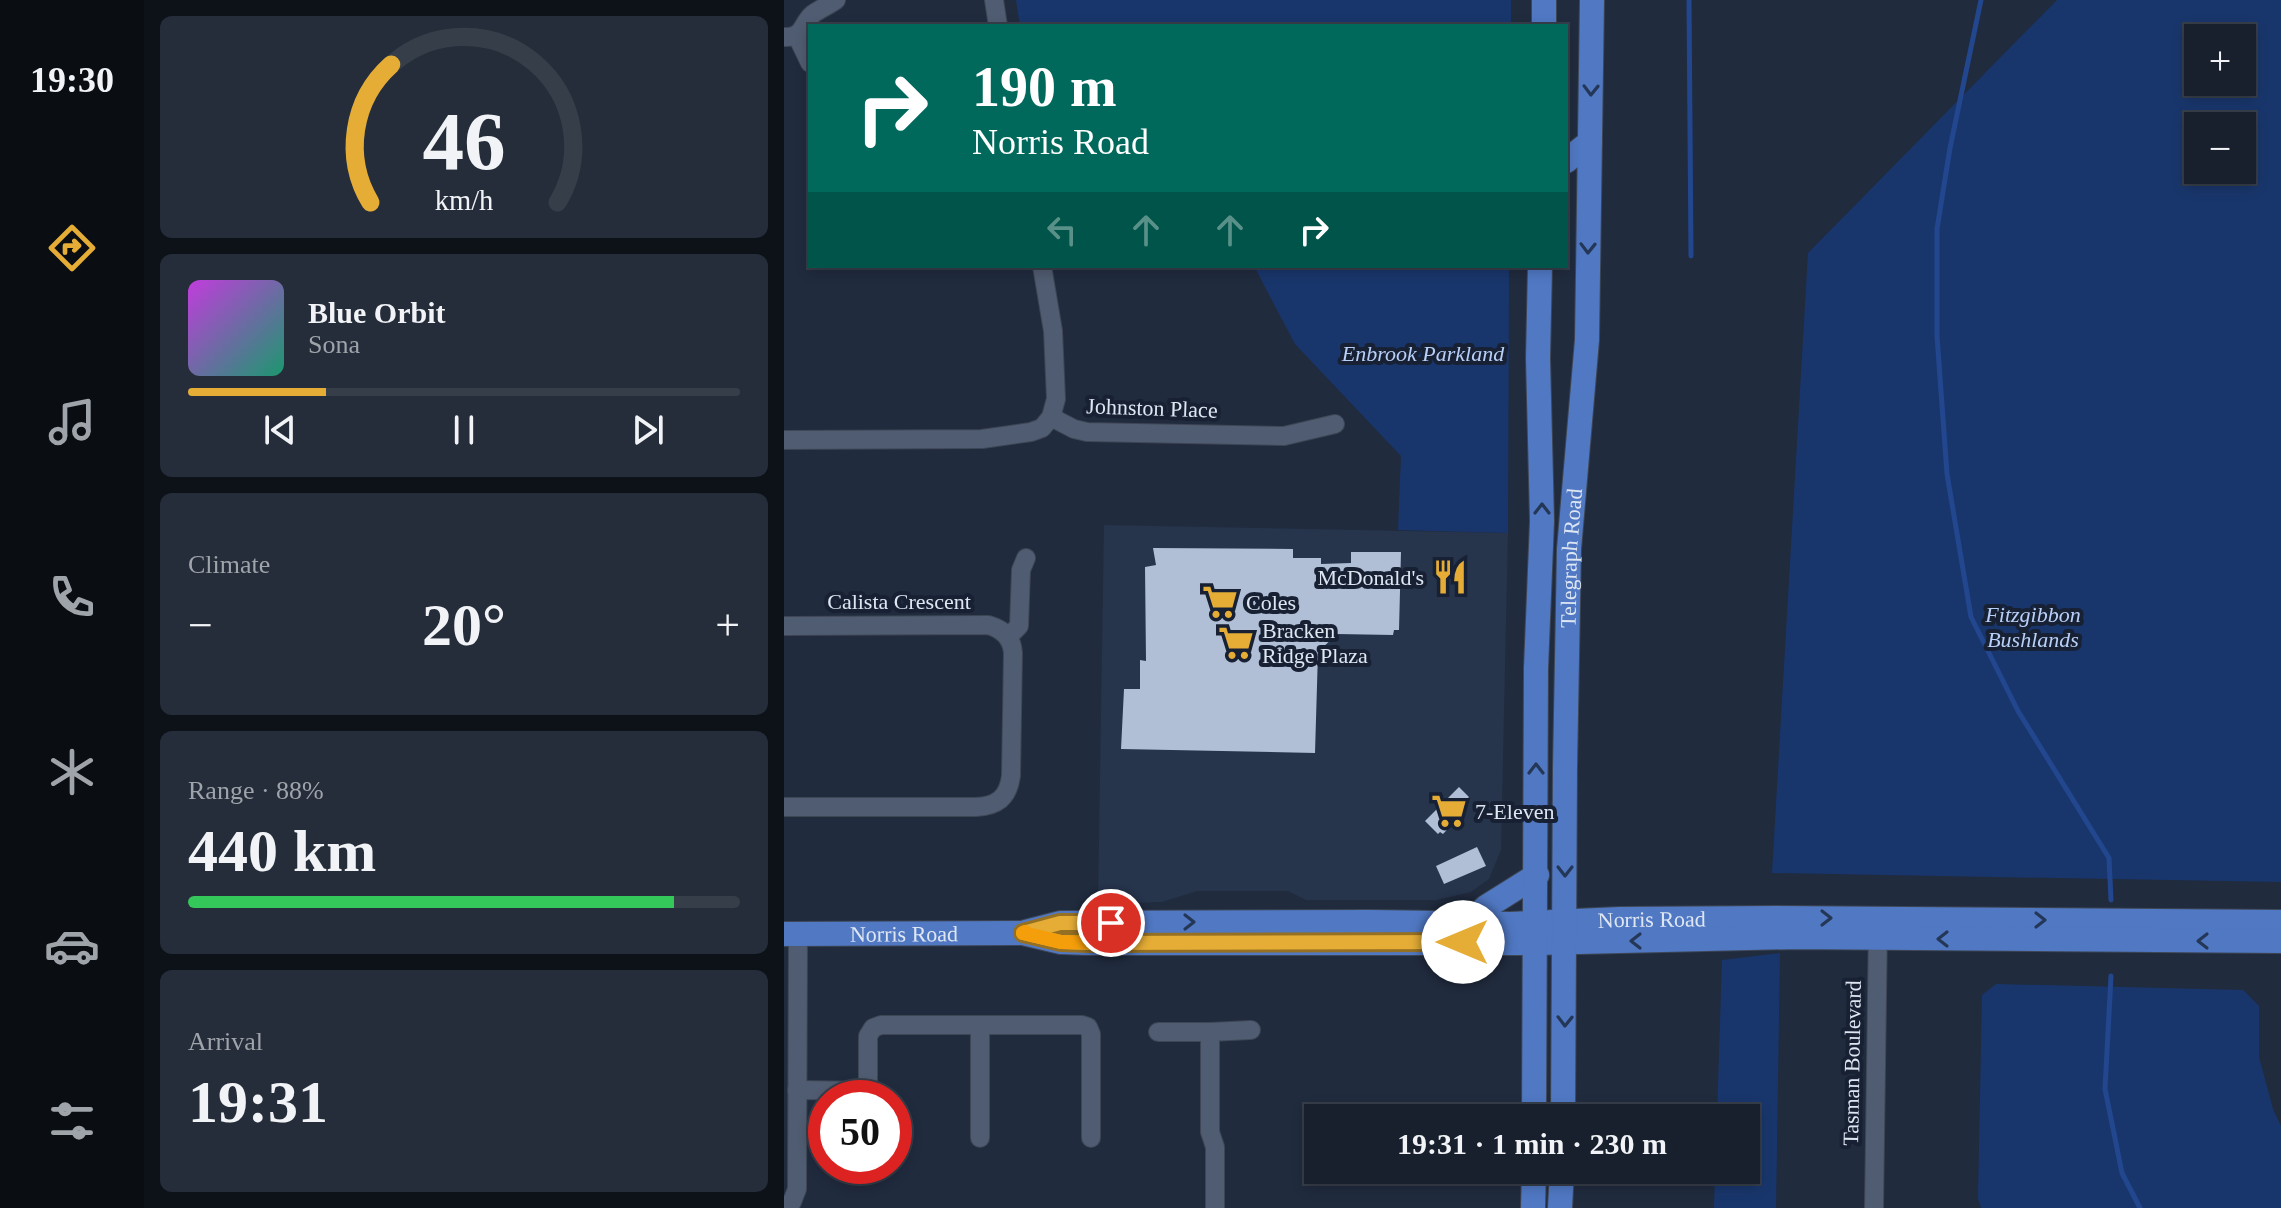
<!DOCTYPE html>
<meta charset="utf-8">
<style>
:root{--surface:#18202e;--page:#252d3a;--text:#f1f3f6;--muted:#9fa3aa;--line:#363e4a;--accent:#e5ad36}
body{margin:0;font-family:Georgia,serif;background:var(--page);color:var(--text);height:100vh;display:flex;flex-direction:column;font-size:30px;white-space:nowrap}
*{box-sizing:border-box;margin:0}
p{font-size:26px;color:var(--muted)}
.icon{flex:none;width:44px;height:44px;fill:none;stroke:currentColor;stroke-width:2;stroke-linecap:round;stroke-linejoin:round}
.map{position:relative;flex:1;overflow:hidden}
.panel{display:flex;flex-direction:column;gap:16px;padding:16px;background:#0d1219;width:640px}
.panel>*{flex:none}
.banner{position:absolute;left:24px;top:24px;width:760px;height:244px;border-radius:0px;box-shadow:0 4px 12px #0003,0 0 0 2px var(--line);background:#00695c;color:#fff;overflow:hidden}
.tools{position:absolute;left:1400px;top:24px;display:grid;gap:16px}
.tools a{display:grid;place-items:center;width:72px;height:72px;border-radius:0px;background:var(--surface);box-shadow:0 4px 12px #0003,0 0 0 2px var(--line);font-size:40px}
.speed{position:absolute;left:24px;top:1080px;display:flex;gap:16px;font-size:40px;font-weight:700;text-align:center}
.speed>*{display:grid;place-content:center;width:104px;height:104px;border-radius:50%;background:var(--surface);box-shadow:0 4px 12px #0003,0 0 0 2px var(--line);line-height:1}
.speed .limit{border:12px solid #d22;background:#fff;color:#111}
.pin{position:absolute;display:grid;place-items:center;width:68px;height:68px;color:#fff;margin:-34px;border:4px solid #fff;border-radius:50%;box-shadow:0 2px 8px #0007}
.me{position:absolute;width:88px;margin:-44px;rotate:270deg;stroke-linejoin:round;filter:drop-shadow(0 0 6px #0008)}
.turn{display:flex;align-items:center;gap:28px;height:168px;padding:0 32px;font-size:36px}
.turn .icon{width:104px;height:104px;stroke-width:2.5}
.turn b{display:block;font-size:56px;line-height:68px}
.lanes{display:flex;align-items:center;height:76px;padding:0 32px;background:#0003;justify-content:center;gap:40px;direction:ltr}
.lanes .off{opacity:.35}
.big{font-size:60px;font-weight:600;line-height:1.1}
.panel .widget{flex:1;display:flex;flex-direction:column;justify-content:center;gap:12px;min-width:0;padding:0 28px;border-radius:12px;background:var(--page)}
.panel .dial{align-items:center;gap:0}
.dial svg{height:208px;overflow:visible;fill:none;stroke:var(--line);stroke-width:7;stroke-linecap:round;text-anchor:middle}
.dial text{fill:var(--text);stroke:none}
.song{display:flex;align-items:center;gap:24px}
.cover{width:96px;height:96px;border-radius:12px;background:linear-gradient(135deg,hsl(290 70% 55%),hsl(160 70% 35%))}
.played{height:8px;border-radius:4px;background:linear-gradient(90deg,var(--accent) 25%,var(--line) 25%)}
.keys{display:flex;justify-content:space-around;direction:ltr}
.heat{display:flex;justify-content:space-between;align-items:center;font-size:44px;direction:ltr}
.charge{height:12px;border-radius:6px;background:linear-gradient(90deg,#34c759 88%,var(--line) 0)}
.trip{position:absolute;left:520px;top:1104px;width:456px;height:80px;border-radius:0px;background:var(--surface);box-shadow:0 4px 12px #0003,0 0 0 2px var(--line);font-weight:600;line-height:80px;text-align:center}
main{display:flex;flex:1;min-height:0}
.tabs{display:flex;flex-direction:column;width:144px;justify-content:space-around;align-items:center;background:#0a0d12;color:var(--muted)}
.tabs .icon{width:56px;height:56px}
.tabs .active{color:var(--accent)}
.tabs b{font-size:36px;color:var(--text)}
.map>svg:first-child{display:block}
.built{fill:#26344c}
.green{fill:#19366c;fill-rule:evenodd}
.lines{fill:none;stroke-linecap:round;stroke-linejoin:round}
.stream{stroke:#22478e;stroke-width:5}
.building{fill:#b0bed6}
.minor-casing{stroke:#3d4655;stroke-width:20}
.major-casing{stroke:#3d4655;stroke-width:26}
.minor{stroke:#505c71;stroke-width:18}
.major{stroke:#5078c3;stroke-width:24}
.oneway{stroke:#253757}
.route-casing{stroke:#957023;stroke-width:20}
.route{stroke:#e5ad36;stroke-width:14}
.slow{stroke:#f59e0b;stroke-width:14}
.labels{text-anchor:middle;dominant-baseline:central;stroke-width:8;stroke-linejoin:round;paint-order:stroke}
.park-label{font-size:22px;font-style:italic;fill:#b8cff7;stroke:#172133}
.street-label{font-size:22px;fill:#dee6f2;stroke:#172133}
.poi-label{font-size:22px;fill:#dee6f2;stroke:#172133;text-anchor:start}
</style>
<main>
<nav class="tabs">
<b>19:30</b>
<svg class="icon active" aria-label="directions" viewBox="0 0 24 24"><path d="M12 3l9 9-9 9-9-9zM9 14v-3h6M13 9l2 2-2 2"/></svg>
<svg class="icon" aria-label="music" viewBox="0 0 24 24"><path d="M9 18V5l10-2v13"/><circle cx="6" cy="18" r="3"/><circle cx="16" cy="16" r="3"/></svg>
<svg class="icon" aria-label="phone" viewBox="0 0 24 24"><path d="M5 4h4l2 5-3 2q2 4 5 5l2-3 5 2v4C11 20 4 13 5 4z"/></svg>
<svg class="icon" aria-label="climate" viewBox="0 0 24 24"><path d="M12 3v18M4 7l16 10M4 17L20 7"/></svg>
<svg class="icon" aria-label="car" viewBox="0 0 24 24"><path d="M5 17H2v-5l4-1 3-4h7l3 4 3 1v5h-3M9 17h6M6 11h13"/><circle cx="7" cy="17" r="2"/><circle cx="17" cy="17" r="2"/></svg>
<svg class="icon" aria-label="filters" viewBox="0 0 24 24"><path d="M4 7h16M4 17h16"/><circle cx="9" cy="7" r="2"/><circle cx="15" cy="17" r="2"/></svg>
</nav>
<section class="panel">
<div class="widget dial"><svg viewBox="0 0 100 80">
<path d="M14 69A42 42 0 1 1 86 69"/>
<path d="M14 69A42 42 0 0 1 22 16" stroke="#e5ad36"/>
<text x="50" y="56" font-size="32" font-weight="700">46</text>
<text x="50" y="72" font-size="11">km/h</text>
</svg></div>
<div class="widget">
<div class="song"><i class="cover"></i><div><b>Blue Orbit</b><p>Sona</p></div></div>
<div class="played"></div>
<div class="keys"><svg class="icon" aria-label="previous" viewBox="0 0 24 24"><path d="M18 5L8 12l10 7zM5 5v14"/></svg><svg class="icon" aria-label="pause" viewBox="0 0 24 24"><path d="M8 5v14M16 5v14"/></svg><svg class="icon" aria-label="next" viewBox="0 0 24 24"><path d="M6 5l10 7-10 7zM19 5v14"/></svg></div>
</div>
<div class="widget"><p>Climate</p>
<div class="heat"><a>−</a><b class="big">20°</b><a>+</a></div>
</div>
<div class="widget"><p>Range · 88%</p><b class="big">440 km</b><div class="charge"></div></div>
<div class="widget"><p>Arrival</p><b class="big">19:31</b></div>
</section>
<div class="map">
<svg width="1497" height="1208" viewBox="0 0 1497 1208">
<rect width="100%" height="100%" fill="#202b3e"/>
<polygon class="built" points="320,525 724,533 717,850 705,879 687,892 653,900 522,900 504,891 413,891 378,902 314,904"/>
<g class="green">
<polygon points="232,0 727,0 727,26 236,26"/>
<path d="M1273 0H1497V882L988 873 1024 253ZM1414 38H1458V82H1414ZM1458 126V170H1414V126Z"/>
<polygon points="470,266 725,266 724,533 614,530 617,456 511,344"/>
<polygon points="996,953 992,1208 930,1208 931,1170 962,1170 962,1118 933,1118 938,960"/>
<polygon points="1212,984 1459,990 1475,1006 1475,1057 1489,1109 1497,1126 1497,1208 1197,1208 1194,1198 1198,995"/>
</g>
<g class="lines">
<g class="stream">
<polyline points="905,0 907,256"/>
<polyline points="1197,0 1166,148 1153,229 1153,336 1163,474 1187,617 1234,711 1325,858 1327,900"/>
<polyline points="1327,976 1321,1089 1338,1173 1356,1208"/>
</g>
</g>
<g class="building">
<polygon points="369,548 509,549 509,558 537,558 537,564 567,563 567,552 617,552 615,630 610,630 609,635 553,634 534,652 531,753 337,749 340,689 356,689 356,660 362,661 361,567 372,565"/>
<polygon points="675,787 685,797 678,804 681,808 678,810 680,812 659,834 656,832 654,834 641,821"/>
<polygon points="693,847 702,866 660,884 652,866"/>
</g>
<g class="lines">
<g class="minor-casing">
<g id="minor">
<polyline points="210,0 214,26"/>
<polyline points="13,36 26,63"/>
<path d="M0 37C20 38 17 24 29 14 36 9 45 5 52 0"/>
<polyline points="267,417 290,429 303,432 500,436 551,424"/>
<polyline points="0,440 198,439 247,432 258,428 267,417 272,399 269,331 258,266"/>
<path d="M0 626 204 625C219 629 228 638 229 653L227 776C224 798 213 806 192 807H0"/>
<polyline points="224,637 235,626 237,570 242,558"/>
<polyline points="196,1025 196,1138"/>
<polyline points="374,1032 426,1032 426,1132 431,1147 431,1208"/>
<polyline points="426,1032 467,1030"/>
<polyline points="13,1090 84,1091 84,1036 89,1028 97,1025 298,1025 304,1027 307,1034 307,1138"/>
<polyline points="0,1206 8,1202 13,1189 14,934"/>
<polyline points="1090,1208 1094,925"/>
</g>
</g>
<g class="major-casing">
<g id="major">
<polyline points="760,26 760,0"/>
<polyline points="782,161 806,142"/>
<polyline points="685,923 702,907 753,875"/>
<path id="s1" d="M241 932 276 923 586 922 726 924 836 919 990 918 1497 922"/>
<path id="s2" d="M0 934 239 933 277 942 304 943H752L1012 937 1497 941"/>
<polyline points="750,1118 752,668 758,521 754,358 756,266"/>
<path id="s3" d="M779 1118 781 768 785 549 803 340 808 0"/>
<polyline points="749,1208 750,1170"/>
<polyline points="776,1208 778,1170"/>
</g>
</g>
<use href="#minor" class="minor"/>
<use href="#major" class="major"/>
</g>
<defs><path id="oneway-chevron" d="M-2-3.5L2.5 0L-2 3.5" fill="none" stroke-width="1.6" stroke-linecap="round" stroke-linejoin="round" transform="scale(2)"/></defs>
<g class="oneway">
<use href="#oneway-chevron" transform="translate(807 90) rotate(91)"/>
<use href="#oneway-chevron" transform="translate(804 248) rotate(91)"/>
<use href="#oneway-chevron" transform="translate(758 509) rotate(-90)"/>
<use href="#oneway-chevron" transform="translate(752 769) rotate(-90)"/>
<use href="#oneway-chevron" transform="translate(781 871) rotate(90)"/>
<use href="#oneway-chevron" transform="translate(1042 918)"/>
<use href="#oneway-chevron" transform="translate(1256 920)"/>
<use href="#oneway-chevron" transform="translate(405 922)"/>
<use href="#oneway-chevron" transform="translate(1159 939) rotate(-180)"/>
<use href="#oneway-chevron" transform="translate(852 941) rotate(180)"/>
<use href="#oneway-chevron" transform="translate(1419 941) rotate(-180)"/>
<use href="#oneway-chevron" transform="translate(781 1021) rotate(91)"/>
</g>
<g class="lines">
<g class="route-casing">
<polyline id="route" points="327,923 276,923 239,933 277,942 304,943 679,942"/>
</g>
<use href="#route" class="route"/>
<polyline class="slow" points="241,932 239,933 277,942 341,943"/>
</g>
<defs>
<g id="restaurant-bare" transform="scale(2.76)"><path d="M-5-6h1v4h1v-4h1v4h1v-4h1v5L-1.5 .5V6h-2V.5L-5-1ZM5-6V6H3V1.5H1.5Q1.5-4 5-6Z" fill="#e5ad36" stroke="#172133" stroke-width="2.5" paint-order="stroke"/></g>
<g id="supermarket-bare" transform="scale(2.76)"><path d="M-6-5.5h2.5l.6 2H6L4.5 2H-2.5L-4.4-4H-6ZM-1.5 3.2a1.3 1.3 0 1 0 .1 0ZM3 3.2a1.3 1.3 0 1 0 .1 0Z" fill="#e5ad36" stroke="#172133" stroke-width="2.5" paint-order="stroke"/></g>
</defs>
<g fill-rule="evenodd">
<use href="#restaurant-bare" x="666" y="577"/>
<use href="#supermarket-bare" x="436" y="602"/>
<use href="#supermarket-bare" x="452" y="643"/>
<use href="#supermarket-bare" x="665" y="811"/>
</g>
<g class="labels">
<g class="park-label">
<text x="639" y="353">Enbrook Parkland</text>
<text x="1249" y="614">Fitzgibbon<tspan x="1249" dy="25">Bushlands</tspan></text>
</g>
<g class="street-label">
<text transform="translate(368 408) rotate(2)">Johnston Place</text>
<text stroke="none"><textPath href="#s3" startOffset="560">Telegraph Road</textPath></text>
<text x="115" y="601">Calista Crescent</text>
<text stroke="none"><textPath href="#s1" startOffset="628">Norris Road</textPath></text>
<text stroke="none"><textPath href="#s2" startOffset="120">Norris Road</textPath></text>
<text transform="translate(1068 1063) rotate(-89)">Tasman Boulevard</text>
</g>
<g class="poi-label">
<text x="640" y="577" text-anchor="end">McDonald's</text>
<text x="462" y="602">Coles</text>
<text x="478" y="630">Bracken<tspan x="478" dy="25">Ridge Plaza</tspan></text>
<text x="691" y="811">7-Eleven</text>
</g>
</g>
</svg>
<div class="tools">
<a>+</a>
<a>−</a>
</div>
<div class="speed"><div class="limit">50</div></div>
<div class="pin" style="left:327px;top:923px;background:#d93025"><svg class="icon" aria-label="arrive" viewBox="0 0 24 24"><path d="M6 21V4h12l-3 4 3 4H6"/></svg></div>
<svg class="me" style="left:679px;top:942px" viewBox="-20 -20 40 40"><circle r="19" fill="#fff"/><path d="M0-13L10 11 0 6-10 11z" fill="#e5ad36"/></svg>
<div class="trip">19:31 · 1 min · 230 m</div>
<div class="banner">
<div class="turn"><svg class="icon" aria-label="right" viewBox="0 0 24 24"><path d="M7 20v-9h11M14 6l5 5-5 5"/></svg><div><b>190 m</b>Norris Road</div></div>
<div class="lanes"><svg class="icon off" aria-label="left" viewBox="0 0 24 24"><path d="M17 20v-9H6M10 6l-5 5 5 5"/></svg><svg class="icon off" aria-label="ahead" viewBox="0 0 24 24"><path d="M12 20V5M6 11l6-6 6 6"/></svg><svg class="icon off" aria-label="ahead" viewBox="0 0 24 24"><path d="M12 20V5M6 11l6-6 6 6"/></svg><svg class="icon" aria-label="right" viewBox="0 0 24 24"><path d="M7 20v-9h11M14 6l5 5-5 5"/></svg></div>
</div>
</div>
</main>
